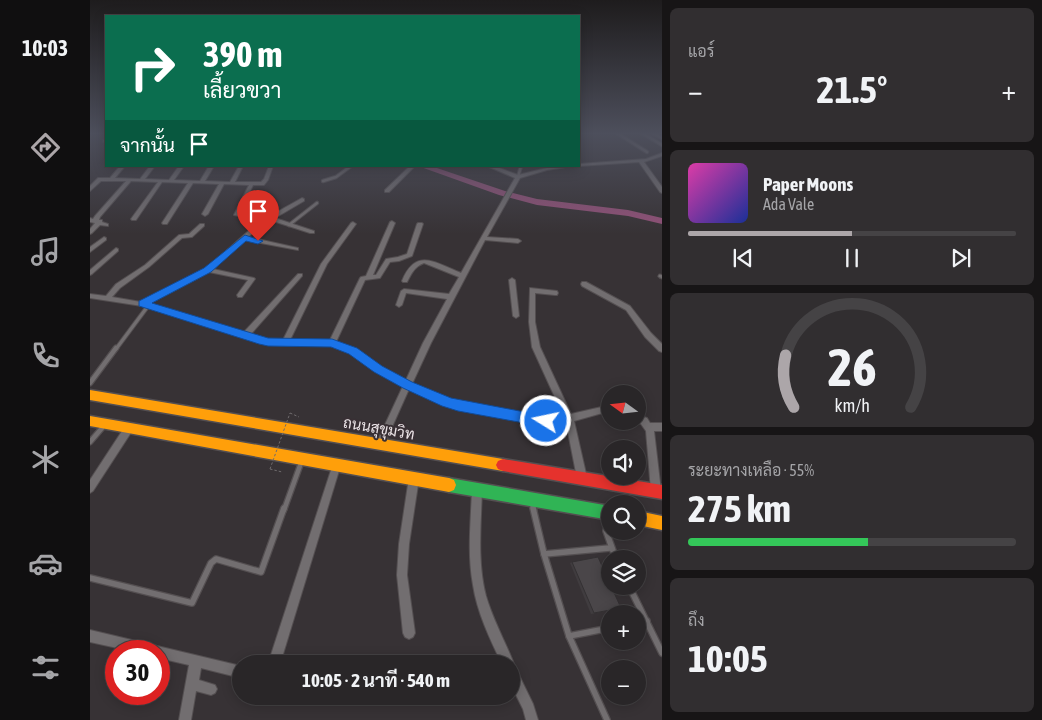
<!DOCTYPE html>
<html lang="th">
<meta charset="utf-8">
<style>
:root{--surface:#292628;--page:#312e30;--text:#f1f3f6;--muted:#a5a5a8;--line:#454345;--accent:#aca6a9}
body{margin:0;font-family:"Asap Condensed",Sarabun,sans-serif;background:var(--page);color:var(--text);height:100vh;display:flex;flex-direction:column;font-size:19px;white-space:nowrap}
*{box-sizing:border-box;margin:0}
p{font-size:16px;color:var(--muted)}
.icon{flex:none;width:28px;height:28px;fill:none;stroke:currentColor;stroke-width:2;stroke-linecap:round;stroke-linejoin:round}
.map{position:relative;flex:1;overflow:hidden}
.side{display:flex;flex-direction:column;gap:8px;padding:8px;background:#171516;width:380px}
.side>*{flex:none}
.guide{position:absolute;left:15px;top:15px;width:475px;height:152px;border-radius:0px;box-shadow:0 2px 12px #0003,0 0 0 1px var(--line);background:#0b6e4f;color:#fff;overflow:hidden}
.needle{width:32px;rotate:285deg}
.controls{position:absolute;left:511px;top:385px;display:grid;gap:10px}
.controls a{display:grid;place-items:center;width:45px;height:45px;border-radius:50%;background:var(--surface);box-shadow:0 2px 12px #0003,0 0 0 1px var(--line);font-size:25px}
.speed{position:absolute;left:15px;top:640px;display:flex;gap:10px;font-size:25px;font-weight:700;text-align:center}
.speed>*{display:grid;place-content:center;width:65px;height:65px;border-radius:50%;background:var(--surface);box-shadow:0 2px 12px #0003,0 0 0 1px var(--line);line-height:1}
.speed .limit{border:8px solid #d22;background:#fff;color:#111}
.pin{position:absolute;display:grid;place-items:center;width:42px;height:42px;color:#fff;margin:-51px -21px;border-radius:50% 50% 50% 0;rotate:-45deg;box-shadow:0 0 5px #0007}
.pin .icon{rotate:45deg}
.me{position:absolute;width:55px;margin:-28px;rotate:280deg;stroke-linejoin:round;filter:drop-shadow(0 0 4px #0008)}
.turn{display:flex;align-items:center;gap:18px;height:105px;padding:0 15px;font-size:22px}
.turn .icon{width:65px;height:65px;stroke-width:2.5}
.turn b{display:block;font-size:35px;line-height:42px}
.then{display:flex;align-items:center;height:48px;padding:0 15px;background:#0003;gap:10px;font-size:19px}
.big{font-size:38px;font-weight:700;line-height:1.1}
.side .card{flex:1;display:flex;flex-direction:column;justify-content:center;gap:8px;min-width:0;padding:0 18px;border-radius:8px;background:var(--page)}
.side .dial{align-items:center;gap:0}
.dial svg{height:130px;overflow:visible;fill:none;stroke:var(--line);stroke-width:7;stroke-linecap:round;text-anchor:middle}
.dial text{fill:var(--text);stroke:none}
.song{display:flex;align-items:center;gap:15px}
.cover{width:60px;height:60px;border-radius:8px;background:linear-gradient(135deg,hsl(320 70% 55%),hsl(230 70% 35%))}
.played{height:5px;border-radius:2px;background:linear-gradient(90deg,var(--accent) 50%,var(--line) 50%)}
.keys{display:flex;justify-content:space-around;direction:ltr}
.heat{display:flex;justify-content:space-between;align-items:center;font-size:28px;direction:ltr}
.charge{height:8px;border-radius:4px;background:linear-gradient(90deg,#34c759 55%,var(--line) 0)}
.trip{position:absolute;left:142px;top:655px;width:288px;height:50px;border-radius:25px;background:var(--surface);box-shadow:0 2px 12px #0003,0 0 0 1px var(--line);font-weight:700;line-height:50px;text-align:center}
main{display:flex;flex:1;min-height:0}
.dock{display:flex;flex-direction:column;width:90px;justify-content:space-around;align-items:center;background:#100f10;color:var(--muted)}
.dock .icon{width:35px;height:35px}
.dock .current{color:var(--accent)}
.dock b{font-size:22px;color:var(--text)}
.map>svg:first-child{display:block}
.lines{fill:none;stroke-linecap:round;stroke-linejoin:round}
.river{fill:#925178;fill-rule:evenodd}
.lane-far3-casing{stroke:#544f51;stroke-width:4.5}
.lane-far2-casing{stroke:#544f51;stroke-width:5}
.lane-far1-casing{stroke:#544f51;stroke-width:7}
.lane-casing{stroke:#544f51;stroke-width:8}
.street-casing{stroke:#544f51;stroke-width:2}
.fast-casing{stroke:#544f51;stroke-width:3}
.slow-casing{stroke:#544f51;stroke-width:3}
.jam-casing{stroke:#544f51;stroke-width:3}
.path{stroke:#6f6b6d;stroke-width:1;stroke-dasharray:2.5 2;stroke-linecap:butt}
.lane-far3{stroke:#726e70;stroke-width:2.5}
.lane-far2{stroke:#726e70;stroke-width:3}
.lane-far1{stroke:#726e70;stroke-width:4.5}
.lane{stroke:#726e70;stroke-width:5.5}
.street{fill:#726e70;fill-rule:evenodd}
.fast{fill:#30b455;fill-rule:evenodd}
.slow{fill:#ff9f0a;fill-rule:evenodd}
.jam{fill:#e5322d;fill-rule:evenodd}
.path-bridge{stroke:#6f6b6d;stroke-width:1;stroke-dasharray:2.5 2;stroke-linecap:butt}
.wall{fill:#403c3f}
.building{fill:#4a4649;stroke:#343133}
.route{fill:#1a73e8;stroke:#114b97}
.labels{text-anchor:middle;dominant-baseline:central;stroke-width:4;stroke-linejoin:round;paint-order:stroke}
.street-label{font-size:15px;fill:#ebe4e7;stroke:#393035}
</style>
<main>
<nav class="dock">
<b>10:03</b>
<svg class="icon current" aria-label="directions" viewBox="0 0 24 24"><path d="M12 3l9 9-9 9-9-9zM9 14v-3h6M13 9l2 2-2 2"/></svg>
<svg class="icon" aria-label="music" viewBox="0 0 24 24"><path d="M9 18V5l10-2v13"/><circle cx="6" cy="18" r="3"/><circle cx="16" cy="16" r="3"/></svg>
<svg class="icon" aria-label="phone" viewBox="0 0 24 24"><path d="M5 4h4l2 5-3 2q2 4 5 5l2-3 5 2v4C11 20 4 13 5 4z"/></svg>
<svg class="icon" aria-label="climate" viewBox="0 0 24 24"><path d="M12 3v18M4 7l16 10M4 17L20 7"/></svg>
<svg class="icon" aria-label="car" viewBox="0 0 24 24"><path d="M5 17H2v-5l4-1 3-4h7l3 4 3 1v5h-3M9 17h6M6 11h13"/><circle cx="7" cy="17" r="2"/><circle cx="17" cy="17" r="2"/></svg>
<svg class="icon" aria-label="filters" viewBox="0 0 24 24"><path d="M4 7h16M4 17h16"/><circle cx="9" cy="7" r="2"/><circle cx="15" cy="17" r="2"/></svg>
</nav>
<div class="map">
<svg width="572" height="720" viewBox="0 0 572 720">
<rect width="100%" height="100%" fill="#373235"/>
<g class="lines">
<polygon class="river" points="328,166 341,166 415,191 447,199 538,210 572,218 572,224 538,216 447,205 409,195"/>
<g class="lane-far3-casing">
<g id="lane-far3">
<polyline points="527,133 557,152"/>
<polyline points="552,133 572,145"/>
<polyline points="562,133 572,138"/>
<polyline points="14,141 16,141"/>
<polyline points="428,177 431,166"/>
<polyline points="233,181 246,177 261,166"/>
<polyline points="199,225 227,203"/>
</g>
</g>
<g class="lane-far2-casing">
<g id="lane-far2">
<polyline points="570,276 572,277"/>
<polyline points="26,349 58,306"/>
</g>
</g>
<g class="lane-far1-casing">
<g id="lane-far1">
<polyline points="0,383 26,348"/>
<polyline points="0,442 12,428"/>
<polyline points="442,503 444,510"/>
<polyline points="194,510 211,463"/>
</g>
</g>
<g class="lane-casing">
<g id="lane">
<polyline points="443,508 454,554 479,636 517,720"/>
<polyline points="520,515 516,531 526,559"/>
<polyline points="454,554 520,548"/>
<polyline points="0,578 102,603 121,563 126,559 171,572 194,508"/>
<polyline points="539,586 572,653"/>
<polyline points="548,623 557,621"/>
<polyline points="479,636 520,628"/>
</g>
</g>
<g class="street-casing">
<g id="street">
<polygon points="572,153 572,156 554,162 572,187 572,193 570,192 549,162 489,166 488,166 489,164 556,159"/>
<polygon points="30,166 35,166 25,178 50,179 60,166 65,166 55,179 79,180 89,166 94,166 84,180 110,181 119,166 124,166 115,181 140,182 149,166 153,166 145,182 171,182 174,179 179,166 183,166 178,180 174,185 163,185 149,216 144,215 159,185 134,184 118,214 115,216 112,214 129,184 103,183 77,224 73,224 72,223 98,183 72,182 46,220 42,220 41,219 68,182 41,181 10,217 9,220 12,220 12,222 18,224 18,226 10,225 2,233 0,234 0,229 5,223 0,222 0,218 3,219 5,216 36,181 11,181 0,191 0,186 8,178 20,178"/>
<polygon points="320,166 325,166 299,192 295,192 295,190"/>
<path d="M397 166H404L428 175 457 168 482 166 457 170 430 178 397 237 428 239 431 241 428 243 395 240 341 343 322 384 369 403 456 417 473 415 442 347 439 322 440 288 467 291 468 293 467 295H465L445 293V322L450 347 481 414 516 406 520 407V413L516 412 484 421 497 478 495 481 492 482 489 481 487 478 476 422 456 425 368 409 319 389 293 447 290 448 287 447 286 444 313 386 285 371 260 353 241 346 178 345 52 306 0 298V294L16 296 26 284 55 265 89 235 99 234 110 224H114V226L102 237 92 238 59 267 30 288 22 297 51 302 116 269 172 219 178 217 212 198 214 199V201L185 218 224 231V233H220L180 220 176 221 158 237 208 248V250L155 240 123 269 164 278 165 279 152 297H148L147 295 158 280 119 272 58 304 154 332 208 274H212V276L161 334 178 339 193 340 231 264 261 223 263 222 266 224 237 264 200 340H240L270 278 271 277 276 276 300 222 302 221 305 223 283 275H286L296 259 308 257 317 254 327 224 328 223H332L333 224 322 256 309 261 300 262 290 278 275 280 246 342 266 349 291 367 316 380 333 343 357 299 316 293 312 305 309 307 306 305 311 291 314 289 359 294 369 277 334 263C324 267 322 273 317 282H313L312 281C326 247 345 263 371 273L425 178Z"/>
<polygon points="14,237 16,238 16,240 0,252 0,247"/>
<polygon points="26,248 28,249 28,251 2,274 0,275 0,270"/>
<polygon points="422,278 425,280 429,316 426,318 423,316 419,280"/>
<polygon points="492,282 496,282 540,306 561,333 572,344 572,352 569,351 555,337 536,310 492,286 491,284"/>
<polygon points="548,415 557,418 560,423 572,423 572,431 564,431 571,491 569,494 566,496 563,494 561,491 556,431 551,424 545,421 548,421"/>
<polygon points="39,424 42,425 43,428 42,431 3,491 0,493 0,480 36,425"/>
<polygon points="247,460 250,461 251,464 190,664 178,664 243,464 244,461"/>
<polygon points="324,474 327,475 329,478 319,544 317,575 325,633 323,637 319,639 315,637 313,633 307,575 309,544 319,478 321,475"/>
<path d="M387 484 390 486 392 489C391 524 387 562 396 596 403 620 415 641 424 664L423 666 425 667 443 704 448 720H436L433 709 421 685V664H412C400 639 387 612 383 585 377 553 381 521 382 489L384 486Z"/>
<polygon points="0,630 151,666 151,678 111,668 109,680 125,685 127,689 125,693 121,695 106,691 101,720 89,720 99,665 69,658 69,651 41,651 0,642"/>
</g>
</g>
<g class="fast-casing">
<polygon id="fast" points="359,478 520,506 520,520 359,492 354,490 352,485 354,480"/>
</g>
<g class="slow-casing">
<g id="slow">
<polygon points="0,390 413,459 418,461 420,465 418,469 413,471 0,400"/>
<polygon points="0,416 359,478 364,480 366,485 364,490 359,492 0,426"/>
<polygon points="548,511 572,516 572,530 548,525"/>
</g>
</g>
<g class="jam-casing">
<polygon id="jam" points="413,459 572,485 572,499 413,471 408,469 406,465 408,461"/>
</g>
<g class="path">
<polyline points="200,413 209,417"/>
<polyline points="180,469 192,472"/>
</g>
<use href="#lane-far3" class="lane-far3"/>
<use href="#lane-far2" class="lane-far2"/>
<use href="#lane-far1" class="lane-far1"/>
<use href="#lane" class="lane"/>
<use href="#street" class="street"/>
<use href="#fast" class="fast"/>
<use href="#slow" class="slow"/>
<use href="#jam" class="jam"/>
<polyline class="path-bridge" points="180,469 200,413"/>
</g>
<polygon class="wall" points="482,562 531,608 501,614 480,563"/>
<polygon class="building" points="508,557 520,584 520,586 521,586 531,608 504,613 482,562"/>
<linearGradient id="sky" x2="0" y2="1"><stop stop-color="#1e1c1d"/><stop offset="0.57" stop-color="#4d4f5c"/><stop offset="1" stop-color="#4d4f5c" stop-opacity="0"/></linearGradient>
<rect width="572" height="234" fill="url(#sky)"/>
<polygon class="route" points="155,235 173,241 168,244 156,241 121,272 62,303 178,338 242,339 267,348 292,366 322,382 361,398 456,416 460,417 462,421 460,425 456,427 368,411 352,406 313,388 284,372 259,354 241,347 178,346 169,344 49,306 49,301 114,268"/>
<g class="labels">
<g class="street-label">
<text transform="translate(289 428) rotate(10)">ถนนสุขุมวิท</text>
</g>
</g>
</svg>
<div class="controls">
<a><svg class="needle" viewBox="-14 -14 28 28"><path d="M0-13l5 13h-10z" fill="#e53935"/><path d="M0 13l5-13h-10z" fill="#a5a5a8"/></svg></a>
<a><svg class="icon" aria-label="sound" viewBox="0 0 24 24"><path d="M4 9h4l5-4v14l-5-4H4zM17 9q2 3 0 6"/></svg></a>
<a><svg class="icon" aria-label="search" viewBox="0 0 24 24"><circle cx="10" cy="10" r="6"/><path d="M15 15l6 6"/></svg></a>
<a><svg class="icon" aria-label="layers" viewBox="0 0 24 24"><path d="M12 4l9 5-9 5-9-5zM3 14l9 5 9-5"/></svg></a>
<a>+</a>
<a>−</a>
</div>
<div class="speed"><div class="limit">30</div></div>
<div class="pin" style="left:168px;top:241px;background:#d93025"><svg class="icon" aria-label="arrive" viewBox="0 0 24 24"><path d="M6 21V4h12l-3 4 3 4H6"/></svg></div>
<svg class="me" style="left:456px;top:421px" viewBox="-20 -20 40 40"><circle r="17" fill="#1a73e8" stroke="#fff" stroke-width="3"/><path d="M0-11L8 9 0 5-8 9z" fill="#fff"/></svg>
<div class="trip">10:05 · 2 นาที · 540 m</div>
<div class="guide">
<div class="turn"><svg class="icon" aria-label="right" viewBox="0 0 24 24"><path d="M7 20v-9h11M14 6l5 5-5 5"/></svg><div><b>390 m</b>เลี้ยวขวา</div></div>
<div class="then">จากนั้น<svg class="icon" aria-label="arrive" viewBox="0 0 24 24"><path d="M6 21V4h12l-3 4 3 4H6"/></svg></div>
</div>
</div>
<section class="side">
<div class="card"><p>แอร์</p>
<div class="heat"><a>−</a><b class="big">21.5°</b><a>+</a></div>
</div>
<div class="card">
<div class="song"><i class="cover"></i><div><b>Paper Moons</b><p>Ada Vale</p></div></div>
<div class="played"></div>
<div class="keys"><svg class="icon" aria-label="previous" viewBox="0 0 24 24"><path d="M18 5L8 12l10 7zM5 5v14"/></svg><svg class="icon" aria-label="pause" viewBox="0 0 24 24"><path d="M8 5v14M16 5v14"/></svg><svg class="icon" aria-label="next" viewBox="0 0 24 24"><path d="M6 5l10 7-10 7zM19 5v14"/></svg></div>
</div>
<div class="card dial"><svg viewBox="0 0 100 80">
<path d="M14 69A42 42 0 1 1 86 69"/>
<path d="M14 69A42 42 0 0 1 9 37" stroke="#aca6a9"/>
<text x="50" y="56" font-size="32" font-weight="700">26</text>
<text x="50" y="72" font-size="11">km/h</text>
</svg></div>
<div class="card"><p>ระยะทางเหลือ · 55%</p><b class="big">275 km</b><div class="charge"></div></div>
<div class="card"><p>ถึง</p><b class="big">10:05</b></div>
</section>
</main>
